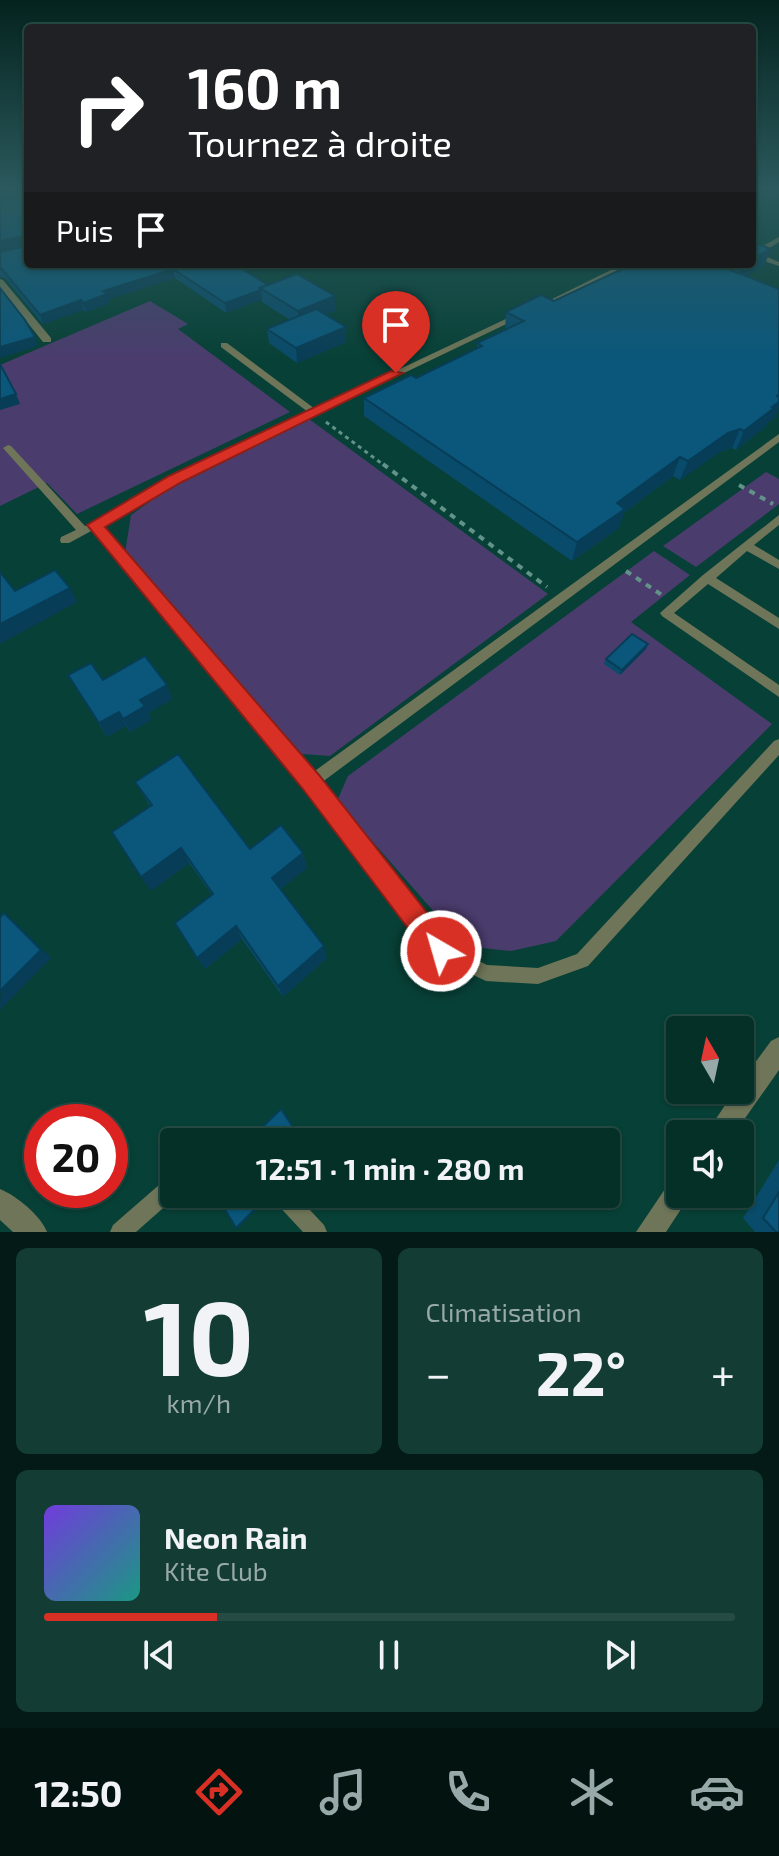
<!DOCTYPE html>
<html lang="fr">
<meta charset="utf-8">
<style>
:root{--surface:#053028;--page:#133c34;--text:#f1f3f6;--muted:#97a9a8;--line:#264b45;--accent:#d93025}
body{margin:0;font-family:"Exo 2",sans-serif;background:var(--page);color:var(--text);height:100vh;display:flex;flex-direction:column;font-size:30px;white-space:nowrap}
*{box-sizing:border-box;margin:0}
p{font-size:26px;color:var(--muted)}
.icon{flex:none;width:44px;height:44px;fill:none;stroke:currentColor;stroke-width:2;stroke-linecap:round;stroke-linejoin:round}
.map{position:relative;height:1232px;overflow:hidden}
.details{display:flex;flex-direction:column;gap:16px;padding:16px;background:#031a16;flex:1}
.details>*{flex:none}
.top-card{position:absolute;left:24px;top:24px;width:732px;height:244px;border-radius:8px;box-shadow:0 2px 6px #0004,0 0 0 2px var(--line);background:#202124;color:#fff;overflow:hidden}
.needle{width:52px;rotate:351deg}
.tools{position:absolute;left:666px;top:1016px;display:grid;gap:16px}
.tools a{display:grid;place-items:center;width:88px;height:88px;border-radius:8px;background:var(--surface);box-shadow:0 2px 6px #0004,0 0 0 2px var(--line);font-size:40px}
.speed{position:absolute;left:24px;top:1104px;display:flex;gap:16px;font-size:40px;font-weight:700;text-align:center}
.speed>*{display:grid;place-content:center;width:104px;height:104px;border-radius:50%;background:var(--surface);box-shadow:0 2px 6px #0004,0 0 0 2px var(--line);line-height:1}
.speed .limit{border:12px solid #d22;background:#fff;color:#111}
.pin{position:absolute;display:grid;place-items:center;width:68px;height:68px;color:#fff;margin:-82px -34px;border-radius:50% 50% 50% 0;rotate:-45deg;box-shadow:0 0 8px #0007}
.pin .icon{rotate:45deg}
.me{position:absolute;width:88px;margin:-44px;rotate:322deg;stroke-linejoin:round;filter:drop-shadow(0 0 6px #0008)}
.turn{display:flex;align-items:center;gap:28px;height:168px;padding:0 32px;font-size:36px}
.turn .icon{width:104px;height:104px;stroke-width:2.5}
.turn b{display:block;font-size:56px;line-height:68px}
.then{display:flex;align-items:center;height:76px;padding:0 32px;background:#0003;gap:16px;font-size:30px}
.big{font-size:60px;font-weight:700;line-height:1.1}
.details .widget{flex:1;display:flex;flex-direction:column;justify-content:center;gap:12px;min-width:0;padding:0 28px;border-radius:12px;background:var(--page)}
.details .dial{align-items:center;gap:0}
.dial b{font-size:104px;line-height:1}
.song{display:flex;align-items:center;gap:24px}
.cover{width:96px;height:96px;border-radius:12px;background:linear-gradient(135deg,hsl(260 70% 55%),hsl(170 70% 35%))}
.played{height:8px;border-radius:4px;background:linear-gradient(90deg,var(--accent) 25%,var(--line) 25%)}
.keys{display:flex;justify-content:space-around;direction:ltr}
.heat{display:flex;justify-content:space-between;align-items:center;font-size:44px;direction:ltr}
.details .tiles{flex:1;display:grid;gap:16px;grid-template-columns:1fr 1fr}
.widget:last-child{grid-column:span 2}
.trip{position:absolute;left:160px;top:1128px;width:460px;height:80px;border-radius:8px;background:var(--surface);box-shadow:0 2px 6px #0004,0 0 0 2px var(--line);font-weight:700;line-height:80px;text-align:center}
.tab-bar{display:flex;height:128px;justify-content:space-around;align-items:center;background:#021310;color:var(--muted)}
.tab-bar .icon{width:56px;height:56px}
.tab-bar .selected{color:var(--accent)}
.tab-bar b{font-size:36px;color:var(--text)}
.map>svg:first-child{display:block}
.green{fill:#4b3c6e}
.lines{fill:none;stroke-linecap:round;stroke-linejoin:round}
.path-far1{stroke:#619388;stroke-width:3;stroke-dasharray:4 4;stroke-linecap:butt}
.path{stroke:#619388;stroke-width:4;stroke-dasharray:6 6;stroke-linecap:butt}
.service{fill:#6f7558;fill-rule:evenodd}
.minor{fill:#6f7558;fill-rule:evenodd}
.tertiary{fill:#6f7558;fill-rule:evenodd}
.wall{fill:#094b6a}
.shaded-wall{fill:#073d56}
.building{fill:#0a577b;stroke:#073d56;stroke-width:2}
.route{fill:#d93025;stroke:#8d1f18;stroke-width:2}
</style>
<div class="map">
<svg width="779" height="1232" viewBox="0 0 779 1232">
<rect width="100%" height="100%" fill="#074036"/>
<g class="green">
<polygon points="150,301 188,324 178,329 290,412 77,514 47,483 0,506 0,365"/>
<polygon points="309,419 548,594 330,756 302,754 125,553 131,515 178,482"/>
<polygon points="766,472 779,479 779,504 696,567 663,546"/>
<polygon points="654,551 690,575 631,622 772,724 556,941 511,951 464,946 337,801 348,776"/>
</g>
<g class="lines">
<polyline class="path-far1" points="326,422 385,466"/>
<g class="path">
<polyline points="383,464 547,587"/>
<polyline points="739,485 773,504"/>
<polyline points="626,571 662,595"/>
</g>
<g class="service">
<polygon points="779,237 779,242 760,254 779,262 779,266 752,257 752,252"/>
<polygon points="623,264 633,264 541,310 534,308"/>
<polygon points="514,315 521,317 178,481 102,526 312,773 779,434 779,442 321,783 447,945 487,965 538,968 577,954 774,741 779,739 779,755 588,966 538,984 486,981 435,957 306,787 93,530 69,543 61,543 60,540 61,537 76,530 3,448 8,445 11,446 85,526 90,526 91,522 170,477 308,412 221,347 221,343 227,343 315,409"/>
<polygon points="779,515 779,525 754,545 779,560 779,569 747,551 716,578 779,618 779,629 708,584 674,613 779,685 779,697 662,616 660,613 703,575"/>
<polygon points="174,1175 174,1194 179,1194 136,1232 110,1232 113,1225 167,1178"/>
<polygon points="271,1194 295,1194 324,1225 327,1232 303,1232 274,1201"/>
</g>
<polygon class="minor" points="0,279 3,280 51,338 51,342 43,342 0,288"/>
<g class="tertiary">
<polygon points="779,1037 779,1070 734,1134 706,1134 735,1090 740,1090 740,1083 771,1041"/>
<polygon points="680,1176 680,1194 691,1194 666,1232 636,1232 671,1180"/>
<path d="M0 1189C17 1196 40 1215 47 1232H13L0 1220Z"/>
</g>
</g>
<g class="wall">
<polygon points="0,191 234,264 268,285 336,310 325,315 346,342 297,363 269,343 267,329 290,320 262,302 262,299 226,313 175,278 109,299 110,303 86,312 84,310 43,324 5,278 0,277 0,252 26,246 26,245 0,250"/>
<polygon points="771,249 764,266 745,276 775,418 768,422 765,427 736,450 732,448 720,452 680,480 673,476 624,513 619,528 572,561 364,416 364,398 416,378 477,349 477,343 505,330 506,312 554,301 630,266 630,264 752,264"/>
<polygon points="646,649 620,675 604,664 606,659"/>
<polygon points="68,675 103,680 167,685 172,699 148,713 151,720 130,732 126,726 107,737"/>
<polygon points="135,782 250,849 303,853 307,868 280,889 327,958 283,997 242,939 205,969 197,958 212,895 189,863 151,891 150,806"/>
<polygon points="779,1160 779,1232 755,1232 743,1218"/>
</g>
<g class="shaded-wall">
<polygon points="27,235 28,244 0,250 0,241"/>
<polygon points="771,249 764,266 735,281 742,264 752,264 752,259"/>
<polygon points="173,269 175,278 109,299 110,303 86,312 83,303 103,291"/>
<polygon points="261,290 262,299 226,313 225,303"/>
<polygon points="335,296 336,310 299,325 298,311"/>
<polygon points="81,300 84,310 43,324 40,315"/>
<polygon points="346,327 346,342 297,363 296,348"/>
<polygon points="35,337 38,346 0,358 0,347"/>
<polygon points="16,394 20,404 0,410 0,399"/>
<polygon points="779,394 779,408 775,418 768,422 765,427 736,450 744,431"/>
<polygon points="740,429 732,448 720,452 680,480 688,461 728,433"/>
<polygon points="680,457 673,476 624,513 619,528 572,561 577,542 617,503"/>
<polygon points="70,588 77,602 0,644 0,624"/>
<polygon points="648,644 646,649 620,675 622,670"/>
<polygon points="167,685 172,699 148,713 151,720 130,732 123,719 140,700"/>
<polygon points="119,712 126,726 107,737 99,723"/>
<polygon points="181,848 189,863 151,891 141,877"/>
<polygon points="303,853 307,868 277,892 272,878"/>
<polygon points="4,913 15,922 51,958 0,1010"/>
<polygon points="236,926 242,939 205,969 197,958"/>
<polygon points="324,946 327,958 283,997 278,986"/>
<polygon points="267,1194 269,1194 269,1197 238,1228 236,1228"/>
</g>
<g class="building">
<polygon points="9,190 28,190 28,264 234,264 268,285 260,288 261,290 225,303 173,269 103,291 107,294 83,303 81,300 40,315 2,269 0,269 0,252 26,246 27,235 0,241 0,191"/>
<polygon points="752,242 771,249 752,259"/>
<polygon points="633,264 715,264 779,289 779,394 777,396 779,397 779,402 772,407 774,408 744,431 740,429 728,433 688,461 680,457 617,503 625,509 577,542 364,398 411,375 416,378 482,346 477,343 524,321 506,312 541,295 554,301"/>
<polygon points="297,274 335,296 298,311 260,288"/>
<polygon points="0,288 25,320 35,337 0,347"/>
<polygon points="316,309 346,327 296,348 267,329"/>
<polygon points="0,364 16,394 0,399"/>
<polygon points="55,570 70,588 0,624 0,572 15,591"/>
<polygon points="632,634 648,644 622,670 606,659"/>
<polygon points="145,656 167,685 140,700 145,706 123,719 119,712 99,723 68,675 91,663 103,680"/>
<polygon points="178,754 250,849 281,825 303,853 272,878 324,946 278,986 236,926 197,958 175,923 213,894 181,848 141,877 112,832 152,805 135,782"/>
<polygon points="4,913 41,950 0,991 0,917"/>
<polygon points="281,1109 303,1142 247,1142"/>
<polygon points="779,1192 779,1232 776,1232 763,1218"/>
<polygon points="216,1194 267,1194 267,1197 236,1228"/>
</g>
<linearGradient id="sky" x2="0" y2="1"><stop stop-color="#04231e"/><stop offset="0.52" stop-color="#2b595d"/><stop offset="1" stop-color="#2b595d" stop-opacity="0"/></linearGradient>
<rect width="779" height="362" fill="url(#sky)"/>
<polygon class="route" points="391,371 403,373 180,483 105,527 319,775 450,942 454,951 450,960 441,964 432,960 303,789 87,525 169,476"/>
</svg>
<div class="tools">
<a><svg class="needle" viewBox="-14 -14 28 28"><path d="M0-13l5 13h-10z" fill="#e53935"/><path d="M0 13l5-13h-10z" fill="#97a9a8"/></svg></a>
<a><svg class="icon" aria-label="sound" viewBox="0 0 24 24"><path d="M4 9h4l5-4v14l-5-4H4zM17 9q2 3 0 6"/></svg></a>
</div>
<div class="speed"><div class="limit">20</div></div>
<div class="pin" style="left:396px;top:373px;background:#d93025"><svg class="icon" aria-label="arrive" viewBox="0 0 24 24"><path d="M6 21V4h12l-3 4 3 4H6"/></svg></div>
<svg class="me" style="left:441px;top:951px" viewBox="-20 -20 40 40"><circle r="17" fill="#d93025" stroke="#fff" stroke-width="3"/><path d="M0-11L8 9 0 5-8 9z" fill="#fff"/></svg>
<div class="trip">12:51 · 1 min · 280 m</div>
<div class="top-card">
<div class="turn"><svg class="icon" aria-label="right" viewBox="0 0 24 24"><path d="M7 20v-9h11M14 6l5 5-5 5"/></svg><div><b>160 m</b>Tournez à droite</div></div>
<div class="then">Puis<svg class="icon" aria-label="arrive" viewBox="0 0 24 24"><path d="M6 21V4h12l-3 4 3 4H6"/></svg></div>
</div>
</div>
<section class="details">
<div class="tiles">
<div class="widget dial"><b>10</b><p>km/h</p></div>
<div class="widget"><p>Climatisation</p>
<div class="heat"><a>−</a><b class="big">22°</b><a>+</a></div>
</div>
<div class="widget">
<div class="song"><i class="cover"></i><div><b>Neon Rain</b><p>Kite Club</p></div></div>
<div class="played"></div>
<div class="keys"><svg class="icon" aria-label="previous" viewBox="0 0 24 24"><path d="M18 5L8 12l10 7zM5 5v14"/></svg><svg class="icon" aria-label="pause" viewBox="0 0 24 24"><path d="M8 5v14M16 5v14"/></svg><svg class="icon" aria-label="next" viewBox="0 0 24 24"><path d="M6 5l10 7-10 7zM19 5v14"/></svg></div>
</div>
</div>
</section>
<nav class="tab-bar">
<b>12:50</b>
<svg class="icon selected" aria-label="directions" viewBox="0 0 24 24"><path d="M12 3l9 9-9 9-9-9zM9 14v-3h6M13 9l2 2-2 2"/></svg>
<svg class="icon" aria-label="music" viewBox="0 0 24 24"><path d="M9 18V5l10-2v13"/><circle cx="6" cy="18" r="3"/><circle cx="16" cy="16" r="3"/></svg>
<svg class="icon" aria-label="phone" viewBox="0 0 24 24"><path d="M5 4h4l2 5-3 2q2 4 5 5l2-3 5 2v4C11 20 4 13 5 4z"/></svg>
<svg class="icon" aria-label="climate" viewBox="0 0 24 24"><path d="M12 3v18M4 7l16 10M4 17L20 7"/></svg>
<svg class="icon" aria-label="car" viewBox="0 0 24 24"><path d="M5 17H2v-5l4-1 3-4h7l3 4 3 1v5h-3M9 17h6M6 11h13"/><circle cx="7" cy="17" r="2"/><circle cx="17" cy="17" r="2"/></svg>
</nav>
